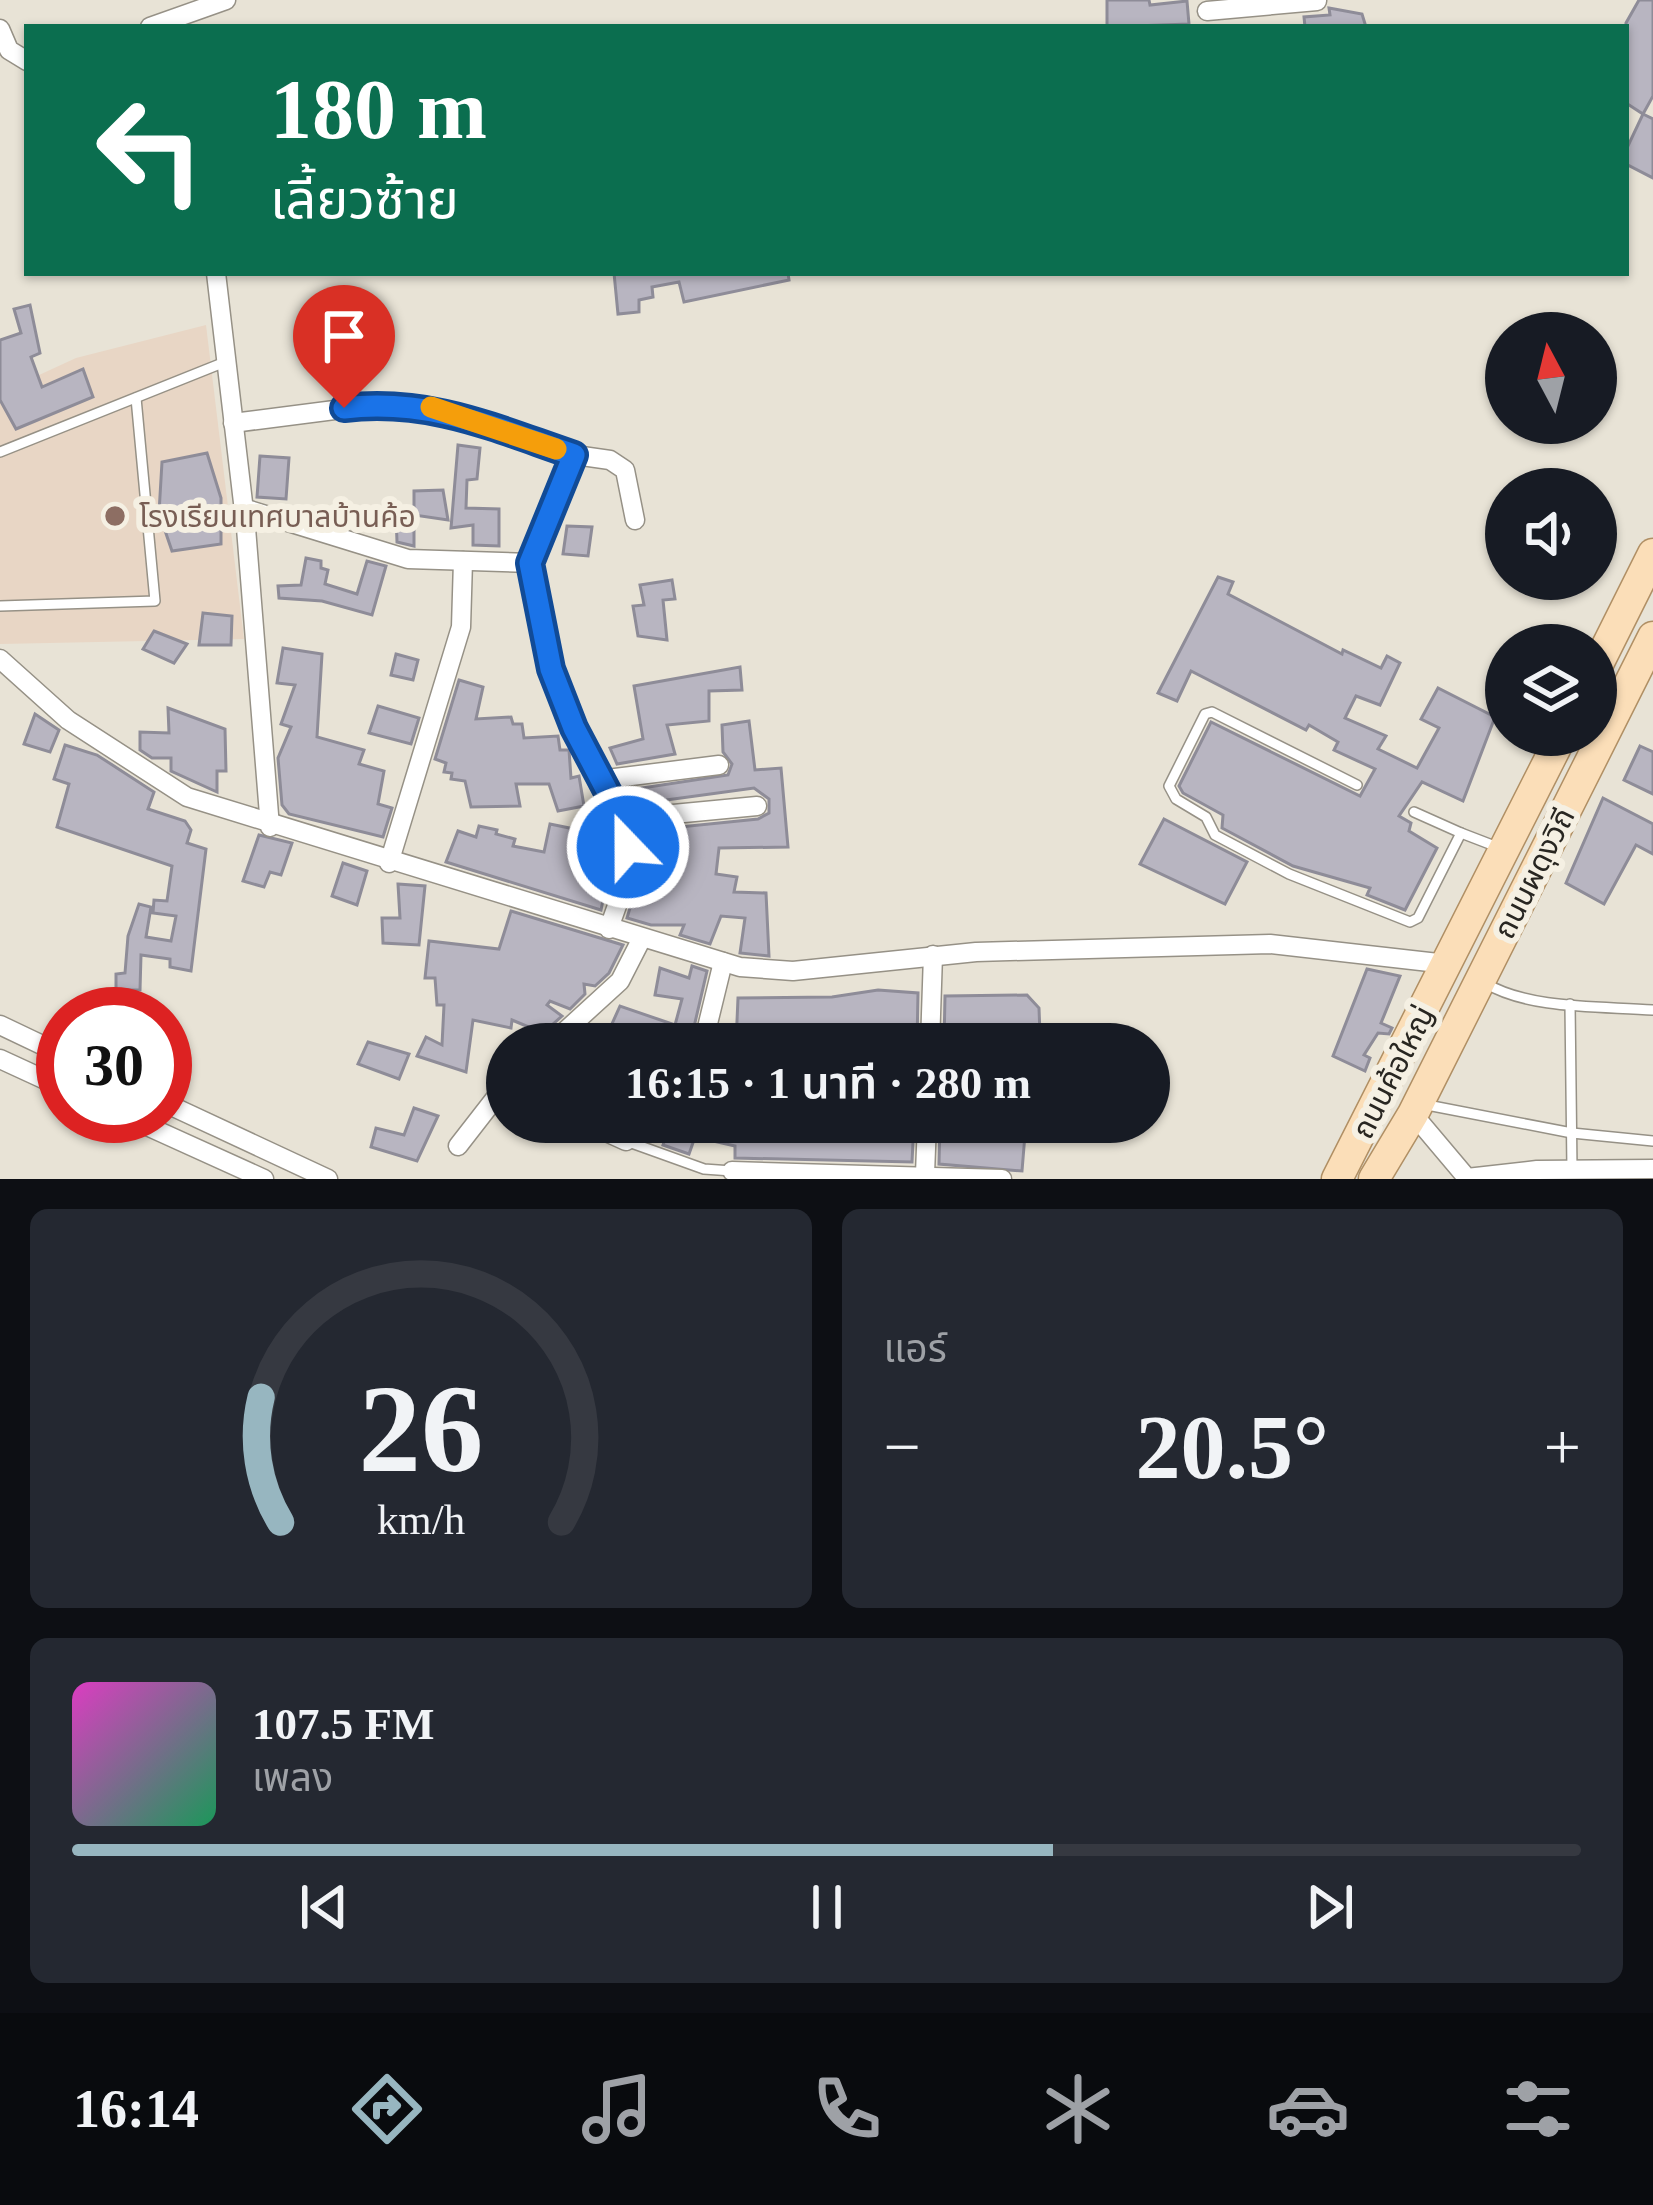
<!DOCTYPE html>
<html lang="th">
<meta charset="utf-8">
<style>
:root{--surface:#171b24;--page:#242831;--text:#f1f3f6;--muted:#9ea1a6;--line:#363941;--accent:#97b6c0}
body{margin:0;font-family:"Times New Roman","Noto Sans Thai",serif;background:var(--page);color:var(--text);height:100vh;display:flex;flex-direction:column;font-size:45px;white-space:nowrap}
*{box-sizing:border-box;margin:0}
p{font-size:39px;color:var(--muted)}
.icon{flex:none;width:66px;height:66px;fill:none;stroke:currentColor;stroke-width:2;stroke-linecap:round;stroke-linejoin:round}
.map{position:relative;height:1179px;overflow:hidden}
.side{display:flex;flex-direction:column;gap:30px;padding:30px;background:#0d0f14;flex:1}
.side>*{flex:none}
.hud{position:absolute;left:24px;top:24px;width:1605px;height:252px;border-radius:0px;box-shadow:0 3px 9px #0004;background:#0b6e4f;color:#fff;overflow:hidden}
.needle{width:78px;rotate:353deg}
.controls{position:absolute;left:1485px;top:312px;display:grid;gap:24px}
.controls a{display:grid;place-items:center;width:132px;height:132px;border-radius:50%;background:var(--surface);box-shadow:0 3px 9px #0004;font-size:60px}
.speed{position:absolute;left:36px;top:987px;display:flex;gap:24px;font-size:60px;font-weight:700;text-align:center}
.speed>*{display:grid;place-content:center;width:156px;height:156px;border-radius:50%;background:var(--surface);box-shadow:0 3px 9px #0004;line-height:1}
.speed .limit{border:18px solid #d22;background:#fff;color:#111}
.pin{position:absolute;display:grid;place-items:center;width:102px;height:102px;color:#fff;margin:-123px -51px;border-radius:50% 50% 50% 0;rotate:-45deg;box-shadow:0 0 12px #0007}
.pin .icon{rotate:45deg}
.me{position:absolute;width:132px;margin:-66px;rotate:338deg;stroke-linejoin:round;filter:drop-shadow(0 0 9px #0008)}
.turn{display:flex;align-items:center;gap:42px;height:252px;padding:0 48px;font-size:54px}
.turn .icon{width:156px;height:156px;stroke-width:2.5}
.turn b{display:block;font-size:84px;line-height:102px}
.big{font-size:90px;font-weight:600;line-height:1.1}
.side .tile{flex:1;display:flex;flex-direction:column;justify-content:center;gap:18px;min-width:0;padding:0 42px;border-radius:18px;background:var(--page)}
.side .dial{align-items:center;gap:0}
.dial svg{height:312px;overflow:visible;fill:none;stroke:var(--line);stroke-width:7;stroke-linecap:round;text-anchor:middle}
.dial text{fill:var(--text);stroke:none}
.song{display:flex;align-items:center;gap:36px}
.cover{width:144px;height:144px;border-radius:18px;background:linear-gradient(135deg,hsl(310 70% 55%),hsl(150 70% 35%))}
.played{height:12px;border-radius:6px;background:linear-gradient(90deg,var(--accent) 65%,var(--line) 65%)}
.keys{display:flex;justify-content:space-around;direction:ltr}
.heat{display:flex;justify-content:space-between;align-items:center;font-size:66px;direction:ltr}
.side .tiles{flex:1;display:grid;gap:30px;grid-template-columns:1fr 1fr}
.tile:last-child{grid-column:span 2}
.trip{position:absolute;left:486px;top:1023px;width:684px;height:120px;border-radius:60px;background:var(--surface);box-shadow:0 3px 9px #0004;font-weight:600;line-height:120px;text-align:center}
.dock{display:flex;height:192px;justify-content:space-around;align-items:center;background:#090b0e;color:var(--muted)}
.dock .icon{width:84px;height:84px}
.dock .active{color:var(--accent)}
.dock b{font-size:54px;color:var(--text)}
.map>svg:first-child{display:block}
.education{fill:#e8d6c5}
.building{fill:#b8b5c1;stroke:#8e8c98;stroke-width:3}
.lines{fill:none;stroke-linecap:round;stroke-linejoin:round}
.lane-casing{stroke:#969186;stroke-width:12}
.street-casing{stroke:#969186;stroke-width:21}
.primary-casing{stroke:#b08f64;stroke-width:33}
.lane{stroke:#fff;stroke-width:9}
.street{stroke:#fff;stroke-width:18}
.primary{stroke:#fbdeb8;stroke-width:30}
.route-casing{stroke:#114b97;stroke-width:30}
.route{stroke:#1a73e8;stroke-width:21}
.slow{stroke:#f59e0b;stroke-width:21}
.education-dot{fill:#8d6e63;stroke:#f5f0e3;stroke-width:4.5}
.labels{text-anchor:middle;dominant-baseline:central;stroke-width:12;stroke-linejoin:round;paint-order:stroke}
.education-label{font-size:30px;fill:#785e54;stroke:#f5f0e3;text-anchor:start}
.street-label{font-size:30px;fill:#282621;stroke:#f5f0e3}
</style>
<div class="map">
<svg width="1653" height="1179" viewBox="0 0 1653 1179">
<rect width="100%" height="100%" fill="#e8e3d6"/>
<polygon class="education" points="206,325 244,639 0,644 0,393 76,358"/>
<g class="building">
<polygon points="1107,0 1149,0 1150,5 1187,1 1189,24 1107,27"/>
<polygon points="1639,0 1653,0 1653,96 1643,114 1626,103 1626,23"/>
<polygon points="1329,8 1362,14 1366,27 1305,27 1304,17 1330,15"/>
<polygon points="1643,114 1653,119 1653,178 1626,164 1626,150"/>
<polygon points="614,273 788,273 789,280 684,302 679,282 652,287 653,297 639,300 639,312 618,314"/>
<polygon points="30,305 40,353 31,357 42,387 83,369 93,397 16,429 0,400 0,340 21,333 14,309"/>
<polygon points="458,445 480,448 477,479 467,480 466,508 499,509 499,546 473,545 473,525 451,528"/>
<polygon points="207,453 221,498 221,544 172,551 159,513 162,462"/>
<polygon points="260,456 289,458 286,499 257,497"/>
<polygon points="443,490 448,520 414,515 414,491"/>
<polygon points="396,514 414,515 414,546 397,542"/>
<polygon points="567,526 592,527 588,556 563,554"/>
<polygon points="306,558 321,561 321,568 328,570 325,584 357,594 367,561 386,566 372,615 322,601 279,598 278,586 301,585"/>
<polygon points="1218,577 1233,582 1228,594 1342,654 1343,650 1381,668 1387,656 1400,663 1380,705 1356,696 1345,718 1386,736 1378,749 1417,768 1439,728 1421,719 1438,688 1495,717 1463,801 1422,782 1399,816 1411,823 1409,831 1437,848 1405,910 1367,895 1370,888 1293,866 1222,828 1223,815 1183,793 1179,786 1211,722 1360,796 1375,769 1334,750 1338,742 1309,725 1306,730 1191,671 1177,701 1158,693"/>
<polygon points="672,580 675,599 663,600 667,640 638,636 633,606 644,605 640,585"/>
<polygon points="203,613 232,616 231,645 199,645"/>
<polygon points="154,631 187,644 174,663 143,649"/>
<polygon points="283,648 322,654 317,737 364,750 359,764 384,771 378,804 392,808 383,837 289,814 282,805 278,758 291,727 281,724 295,685 277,683"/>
<polygon points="396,654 418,660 413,680 391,675"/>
<polygon points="740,667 742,690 709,691 709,721 667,725 675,754 617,764 610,748 643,739 634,686"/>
<polygon points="459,680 483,687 476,719 511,717 513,724 522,724 524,738 558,736 560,750 569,750 571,778 579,776 584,806 558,811 549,784 516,784 520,806 471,807 465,781 451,779 452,773 444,772 446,763 435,759"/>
<polygon points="378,706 419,718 411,744 369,733"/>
<polygon points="168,708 225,729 226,771 217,771 217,792 171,771 171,758 152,758 140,750 140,732 169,733"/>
<polygon points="35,714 59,730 50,752 24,744"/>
<polygon points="749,721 755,770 781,768 788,847 719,848 716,874 737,877 734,892 766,893 769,956 740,953 745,918 721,916 710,944 680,935 684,925 651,925 627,918 641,871 640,831 758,819 769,813 769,799 754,788 644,803 642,788 728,775 732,764 723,752 722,725"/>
<polygon points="65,745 97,755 154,792 148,809 185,821 191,830 187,843 206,849 191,971 170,967 170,959 141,955 140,990 116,990 116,974 125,973 128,936 139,904 151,907 146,937 171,941 176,916 153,913 154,900 167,901 172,866 57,827 69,784 54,779"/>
<polygon points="1640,746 1653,752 1653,794 1624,780"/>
<polygon points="1603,798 1653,824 1653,854 1636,845 1604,904 1566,883"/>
<polygon points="1164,819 1247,862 1225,904 1140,864"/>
<polygon points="550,824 579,830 578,835 614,847 601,910 446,862 458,831 476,837 479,826 497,830 496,834 515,839 513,846 544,852"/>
<polygon points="259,835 292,843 281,875 270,872 264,887 243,881"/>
<polygon points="343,863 367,871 357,905 332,896"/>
<polygon points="398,884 425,886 419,945 383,943 382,918 400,918"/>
<polygon points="511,911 623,945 609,973 595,986 584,984 585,994 570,1009 550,1001 547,1005 562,1016 543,1033 512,1020 511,1028 473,1020 466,1072 417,1056 426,1037 442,1045 444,1005 437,1005 435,978 425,978 429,941 499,949"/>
<polygon points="692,966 707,971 690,1044 668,1044 611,1026 620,1006 675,1025 682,999 655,995 660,968 689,978"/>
<polygon points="1367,969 1400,976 1381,1023 1392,1028 1389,1034 1378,1033 1364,1055 1370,1058 1365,1071 1333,1056"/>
<polygon points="878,990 918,993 917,1044 736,1044 738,998 832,997"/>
<polygon points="1027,995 1039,1008 1040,1035 1022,1038 1022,1044 944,1044 945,996"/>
<polygon points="368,1042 409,1054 399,1079 358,1064"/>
<polygon points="414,1108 438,1116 417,1161 371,1147 376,1128 404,1135"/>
<polygon points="699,1122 914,1122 912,1162 735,1158 735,1146 695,1137"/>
<polygon points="940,1122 1026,1122 1022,1171 939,1164"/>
<polygon points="669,1128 695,1137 689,1154 663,1145"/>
</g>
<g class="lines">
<g class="lane-casing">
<g id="lane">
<polyline points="0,452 225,362"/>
<polyline points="0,606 155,601 136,398"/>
<polyline points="1357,785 1212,712 1205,714 1169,786 1176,799 1206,817 1215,835 1289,874 1410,922 1418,918 1461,833 1500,848"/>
<polyline points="1414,812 1461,833"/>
<path d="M1485 983C1530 1010 1602 1006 1653 1010"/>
<polyline points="1570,1004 1572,1170"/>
<polyline points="1422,1104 1572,1133 1653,1141"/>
<polyline points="626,1141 704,1169 732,1171"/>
</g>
</g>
<g class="street-casing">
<g id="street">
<polyline points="1207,11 1317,1"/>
<polyline points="150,27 226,0"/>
<polyline points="0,29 9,50 27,61"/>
<polyline points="216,273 246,528 270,827"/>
<polyline points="233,423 389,403 431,407 575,455 610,460 625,470 635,520"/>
<path d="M243 508 408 559 530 563C541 618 551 671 572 723 588 764 624 804 628 849 631 875 617 903 609 929"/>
<polyline points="530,563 575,455"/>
<polyline points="0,659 68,720 187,797 740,967 793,971 976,952 1270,944 1447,964"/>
<polyline points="599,780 719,765"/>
<polyline points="621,819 757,806"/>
<polyline points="389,863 461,627 463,561"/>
<polyline points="0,1025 63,1055"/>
<polyline points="551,1044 620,981 642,938"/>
<polyline points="703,1044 723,962"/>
<polyline points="930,1044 933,955"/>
<polyline points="0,1059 63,1088"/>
<polyline points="165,1103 328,1179"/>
<polyline points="1413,1114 1467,1178 1537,1170 1653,1169"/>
<polyline points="125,1116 264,1179"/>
<polyline points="584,1122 626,1141"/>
<polyline points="458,1146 507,1083"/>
<polyline points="732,1171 1002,1179"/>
<polyline points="925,1174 927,1122"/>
</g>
</g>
<g class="primary-casing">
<g id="primary">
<polyline points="1596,668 1653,554"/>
<polyline points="1337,1179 1562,735"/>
<polyline points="1374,1179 1413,1114 1653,637"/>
</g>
</g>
<use href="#lane" class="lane"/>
<use href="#street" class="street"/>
<use href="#primary" class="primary"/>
</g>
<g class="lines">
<g class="route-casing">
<path id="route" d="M344 408C430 398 494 428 574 455L530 563 551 669 574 728 622 819 628 847"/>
</g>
<use href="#route" class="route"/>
<polyline class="slow" points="431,407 556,449"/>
</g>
<circle class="education-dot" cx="115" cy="516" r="12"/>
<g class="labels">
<g class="education-label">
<text x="139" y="516">โรงเรียนเทศบาลบ้านค้อ</text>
</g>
<g class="street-label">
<text transform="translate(1534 873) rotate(-63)">ถนนผดุงวิถี</text>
<text transform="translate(1393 1072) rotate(-63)">ถนนค้อใหญ่</text>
</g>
</g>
</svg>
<div class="controls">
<a><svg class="needle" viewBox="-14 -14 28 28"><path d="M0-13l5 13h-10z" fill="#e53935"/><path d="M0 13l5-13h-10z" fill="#9ea1a6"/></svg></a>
<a><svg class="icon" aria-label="sound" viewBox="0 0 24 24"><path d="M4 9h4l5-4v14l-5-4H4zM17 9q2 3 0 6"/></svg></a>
<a><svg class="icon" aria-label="layers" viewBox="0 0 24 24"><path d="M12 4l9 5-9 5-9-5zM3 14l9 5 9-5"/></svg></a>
</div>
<div class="speed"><div class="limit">30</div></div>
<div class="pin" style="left:344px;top:408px;background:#d93025"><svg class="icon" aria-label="arrive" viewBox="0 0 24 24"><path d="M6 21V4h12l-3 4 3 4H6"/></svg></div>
<svg class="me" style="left:628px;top:847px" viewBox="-20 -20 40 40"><circle r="17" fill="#1a73e8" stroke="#fff" stroke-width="3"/><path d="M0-11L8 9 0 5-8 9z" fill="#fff"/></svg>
<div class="trip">16:15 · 1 นาที · 280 m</div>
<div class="hud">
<div class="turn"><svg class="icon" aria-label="left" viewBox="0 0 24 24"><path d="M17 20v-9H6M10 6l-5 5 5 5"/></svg><div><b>180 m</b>เลี้ยวซ้าย</div></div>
</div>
</div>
<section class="side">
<div class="tiles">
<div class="tile dial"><svg viewBox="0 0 100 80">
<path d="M14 69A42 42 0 1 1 86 69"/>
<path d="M14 69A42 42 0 0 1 9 37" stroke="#97b6c0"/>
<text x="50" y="56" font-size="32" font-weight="700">26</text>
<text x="50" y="72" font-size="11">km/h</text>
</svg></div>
<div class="tile"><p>แอร์</p>
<div class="heat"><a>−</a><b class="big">20.5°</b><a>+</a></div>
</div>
<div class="tile">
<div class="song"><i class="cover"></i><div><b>107.5 FM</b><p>เพลง</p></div></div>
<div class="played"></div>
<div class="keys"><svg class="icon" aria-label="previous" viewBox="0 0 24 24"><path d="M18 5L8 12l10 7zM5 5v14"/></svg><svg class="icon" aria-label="pause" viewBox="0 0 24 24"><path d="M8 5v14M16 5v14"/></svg><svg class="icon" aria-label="next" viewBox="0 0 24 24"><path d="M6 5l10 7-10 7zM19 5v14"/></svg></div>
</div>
</div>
</section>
<nav class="dock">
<b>16:14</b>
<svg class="icon active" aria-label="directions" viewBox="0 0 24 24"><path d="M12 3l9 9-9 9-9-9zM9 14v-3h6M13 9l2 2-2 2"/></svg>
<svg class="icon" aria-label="music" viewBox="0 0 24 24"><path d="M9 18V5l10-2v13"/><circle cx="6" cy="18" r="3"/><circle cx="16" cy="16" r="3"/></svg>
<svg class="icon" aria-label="phone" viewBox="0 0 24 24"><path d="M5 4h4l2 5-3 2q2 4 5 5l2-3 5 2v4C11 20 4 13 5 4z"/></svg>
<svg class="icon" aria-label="climate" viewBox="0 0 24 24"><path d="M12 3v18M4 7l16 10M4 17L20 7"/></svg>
<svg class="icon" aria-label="car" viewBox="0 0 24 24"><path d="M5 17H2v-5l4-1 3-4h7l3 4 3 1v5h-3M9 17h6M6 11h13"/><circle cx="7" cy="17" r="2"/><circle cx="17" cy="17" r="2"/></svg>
<svg class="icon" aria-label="filters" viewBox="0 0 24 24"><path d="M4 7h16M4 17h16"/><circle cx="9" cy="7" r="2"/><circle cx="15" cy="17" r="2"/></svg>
</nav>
